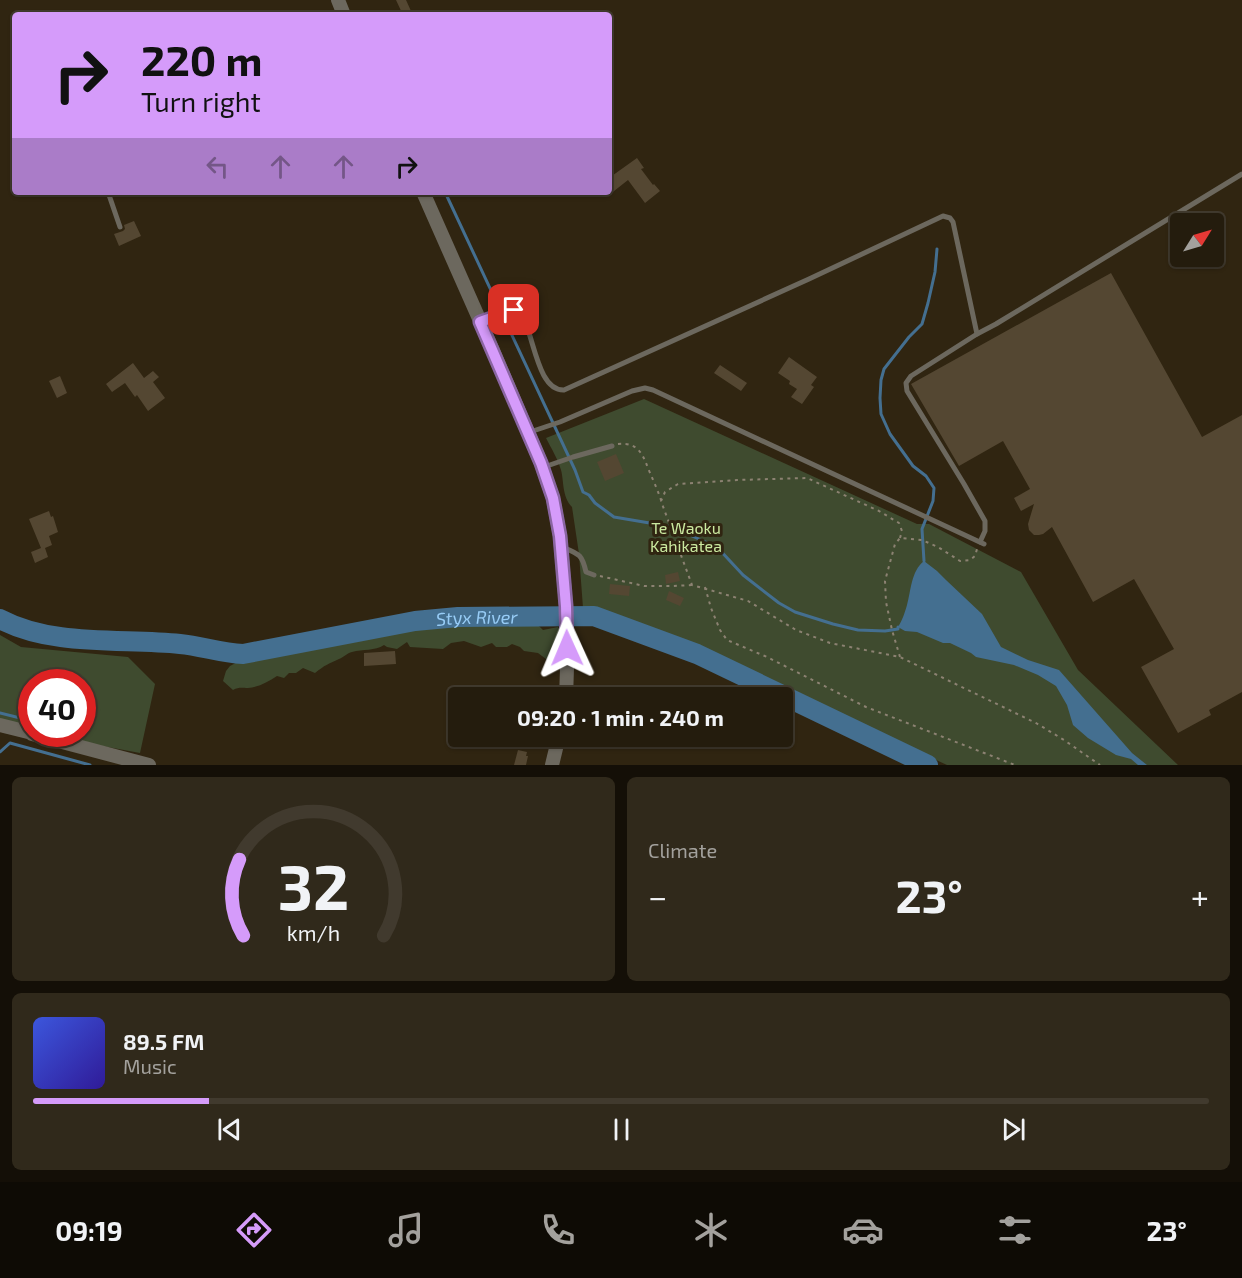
<!DOCTYPE html>
<meta charset="utf-8">
<style>
:root{--surface:#241c0d;--page:#30291b;--text:#f1f3f6;--muted:#a3a19d;--line:#413a2e;--accent:#d59bfa}
body{margin:0;font-family:"Exo 2",sans-serif;background:var(--page);color:var(--text);height:100vh;display:flex;flex-direction:column;font-size:22px;white-space:nowrap}
*{box-sizing:border-box;margin:0}
p{font-size:20px;color:var(--muted)}
.icon{flex:none;width:33px;height:33px;fill:none;stroke:currentColor;stroke-width:2;stroke-linecap:round;stroke-linejoin:round}
.map{position:relative;height:765px;overflow:hidden}
.sheet{display:flex;flex-direction:column;gap:12px;padding:12px;background:#140f07;flex:1}
.sheet>*{flex:none}
.banner{position:absolute;left:12px;top:12px;width:600px;height:183px;border-radius:6px;box-shadow:0 2px 4px #0004,0 0 0 2px var(--line);background:#d59bfa;color:#111;overflow:hidden}
.needle{width:39px;rotate:53deg}
.tools{position:absolute;left:1170px;top:213px;display:grid;gap:12px}
.tools a{display:grid;place-items:center;width:54px;height:54px;border-radius:6px;background:var(--surface);box-shadow:0 2px 4px #0004,0 0 0 2px var(--line);font-size:30px}
.speed{position:absolute;left:18px;top:669px;display:flex;gap:12px;font-size:30px;font-weight:700;text-align:center}
.speed>*{display:grid;place-content:center;width:78px;height:78px;border-radius:50%;background:var(--surface);box-shadow:0 2px 4px #0004,0 0 0 2px var(--line);line-height:1}
.speed .limit{border:9px solid #d22;background:#fff;color:#111}
.pin{position:absolute;display:grid;place-items:center;width:51px;height:51px;color:#fff;margin:-26px;border-radius:12px;box-shadow:0 3px 9px #0006}
.me{position:absolute;width:66px;margin:-33px;rotate:359deg;stroke-linejoin:round;filter:drop-shadow(0 0 4px #0008)}
.turn{display:flex;align-items:center;gap:21px;height:126px;padding:0 30px;font-size:27px}
.turn .icon{width:78px;height:78px;stroke-width:2.5}
.turn b{display:block;font-size:42px;line-height:51px}
.lanes{display:flex;align-items:center;height:57px;padding:0 30px;background:#0003;justify-content:center;gap:30px;direction:ltr}
.lanes .off{opacity:.35}
.big{font-size:45px;font-weight:700;line-height:1.1}
.sheet .card{flex:1;display:flex;flex-direction:column;justify-content:center;gap:9px;min-width:0;padding:0 21px;border-radius:9px;background:var(--page)}
.sheet .dial{align-items:center;gap:0}
.dial svg{height:156px;overflow:visible;fill:none;stroke:var(--line);stroke-width:7;stroke-linecap:round;text-anchor:middle}
.dial text{fill:var(--text);stroke:none}
.song{display:flex;align-items:center;gap:18px}
.cover{width:72px;height:72px;border-radius:9px;background:linear-gradient(135deg,hsl(230 70% 55%),hsl(250 70% 35%))}
.played{height:6px;border-radius:3px;background:linear-gradient(90deg,var(--accent) 15%,var(--line) 15%)}
.keys{display:flex;justify-content:space-around;direction:ltr}
.heat{display:flex;justify-content:space-between;align-items:center;font-size:33px;direction:ltr}
.sheet .tiles{flex:1;display:grid;gap:12px;grid-template-columns:1fr 1fr}
.card:last-child{grid-column:span 2}
.trip{position:absolute;left:448px;top:687px;width:345px;height:60px;border-radius:6px;background:var(--surface);box-shadow:0 2px 4px #0004,0 0 0 2px var(--line);font-weight:700;line-height:60px;text-align:center}
.tabs{display:flex;height:96px;justify-content:space-around;align-items:center;background:#0e0b05;color:var(--muted)}
.tabs .icon{width:42px;height:42px}
.tabs .current{color:var(--accent)}
.tabs b{font-size:27px;color:var(--text)}
.map>svg:first-child{display:block}
.green{fill:#3f4b2f}
.water{fill:#446f90}
.lines{fill:none;stroke-linecap:round;stroke-linejoin:round}
.stream{stroke:#446f90;stroke-width:3}
.river{stroke:#446f90;stroke-width:20}
.building{fill:#544732}
.path{stroke:#8c8272;stroke-width:2;stroke-dasharray:3 4.5;stroke-linecap:butt}
.service{stroke:#6c685e;stroke-width:5}
.tertiary{stroke:#6c685e;stroke-width:14}
.route-casing{stroke:#8a65a2;stroke-width:15}
.route{stroke:#d59bfa;stroke-width:10}
.labels{text-anchor:middle;dominant-baseline:central;stroke-width:6;stroke-linejoin:round;paint-order:stroke}
.park-label{font-size:16px;fill:#cbe9a0;stroke:#302511}
.water-label{font-size:18px;font-style:italic;fill:#97ccf6;stroke:#302511}
</style>
<div class="map">
<svg width="1242" height="765" viewBox="0 0 1242 765">
<rect width="100%" height="100%" fill="#302511"/>
<g class="green">
<path d="M644 399 917 524H929L1021 572 1078 670 1178 765H947L908 747 583 608 579 554 572 507C562 497 564 481 561 470 558 459 551 448 546 438Z"/>
<path d="M473 613C478 613 484 612 488 613 493 613 497 618 501 619 518 624 528 613 543 630L558 627 561 632 553 660 546 659 538 653 524 651 520 647 512 644 507 647H496L492 643 481 647 464 641 451 643 443 649 410 647 407 642 397 649 387 647 384 645C375 651 363 649 352 652 347 653 344 657 339 659 328 664 325 665 315 673L303 668 296 673H289L284 678 277 676C268 682 259 687 248 688 241 688 239 687 233 690L223 681 226 671 230 666 245 658 253 648 259 646 272 652 275 651 278 640 299 634 303 640 310 638 327 642 386 634 394 626 405 623 411 625 417 624 425 619 443 614 448 615 459 623 465 617Z"/>
<polygon points="0,635 21,647 128,657 155,684 140,753 97,745 53,734 82,734 82,682 32,682 31,728 0,719"/>
</g>
<path class="water" d="M924 561 937 571 946 580 982 614 1001 647 1028 660 1059 670 1132 753 1147 765H1138L1131 759 1116 755 1088 738 1073 725 1067 705 1056 686 1038 675 1014 665 976 657 971 653 950 643H943L917 632 905 631 898 627C902 621 905 612 907 605 911 591 911 571 924 561Z"/>
<g class="lines">
<g class="stream">
<polyline points="445,192 575,470 583,492 589,495 595,503 614,517 685,529 692,536 717,547 743,575 779,603 795,612 833,624 858,630 885,631 898,629 898,627"/>
<polyline points="924,561 922,529 933,501 934,488 926,476 913,466 890,434 881,414 880,398 881,380 884,369 909,337 922,324 928,303 935,272 937,249"/>
<polyline points="0,713 32,721"/>
<polyline points="0,752 10,743 90,765"/>
</g>
<path class="river" id="s1" d="M0 619C53 647 122 638 180 644 202 646 220 653 243 654L415 621 458 617 594 616 697 654 928 765"/>
</g>
<g class="building">
<polygon points="396,0 406,0 411,11 403,15"/>
<polygon points="637,158 644,168 641,169 653,185 654,184 660,191 645,203 628,180 609,195 609,178"/>
<polygon points="134,221 141,236 119,246 114,234 123,231 125,229 124,225"/>
<polygon points="1111,273 1202,437 1242,415 1242,692 1209,710 1211,715 1178,733 1141,667 1174,649 1134,579 1093,602 1052,527 1043,534 1039,535 1034,535 1029,530 1028,524 1034,504 1021,511 1014,498 1030,489 1003,441 959,466 911,384"/>
<polygon points="789,357 817,377 811,385 814,387 802,404 791,397 797,389 789,384 790,381 778,373"/>
<polygon points="133,363 144,378 153,371 159,377 153,382 165,398 148,411 137,395 135,397 125,383 112,392 106,384"/>
<polygon points="720,365 747,383 741,391 714,373"/>
<polygon points="60,376 67,393 57,398 49,381"/>
<polygon points="616,454 624,473 605,481 597,462"/>
<polygon points="49,511 51,517 53,516 58,532 49,536 52,545 45,548 48,557 35,563 31,552 41,548 29,519"/>
<polygon points="678,572 680,581 666,584 665,575"/>
<polygon points="610,584 630,586 629,596 609,594"/>
<polygon points="669,591 684,598 680,606 666,600"/>
<polygon points="395,651 396,664 364,666 364,653"/>
<polygon points="518,750 527,752 526,756 528,756 526,765 514,765"/>
</g>
<g class="lines">
<g class="path">
<path d="M618 444C640 442 643 456 650 473 654 482 658 491 661 500"/>
<polyline points="900,538 902,531 899,523 879,511 807,478 737,480 678,484 665,492 661,501 692,585 748,601 796,630 830,643 900,657 1036,723 1064,740 1100,765"/>
<polyline points="600,576 644,586 672,586 692,585"/>
<polyline points="705,587 711,608 720,630 727,640 767,657 866,707 1015,765"/>
<polyline points="900,657 892,630 886,602 885,581 895,544 900,538 922,540 938,547 960,561 970,560 975,556 977,549"/>
</g>
<g class="service">
<polyline points="108,192 120,227"/>
<path d="M482 322 514 310H518C534 326 535 391 564 390L809 279 943 216 950 218 953 222 977 334"/>
<polyline points="530,432 560,422 632,391 645,388 653,390 984,544"/>
<polyline points="544,467 573,457 612,446"/>
<polyline points="980,542 985,531 985,521 964,484 907,391 906,383 911,376 977,334 996,324 1242,174"/>
<path d="M562 547C579 554 582 554 586 572L594 575"/>
</g>
<g class="tertiary">
<polyline points="338,0 344,15"/>
<polyline points="423,192 492,348 541,463 553,498 560,536 566,606 567,668 566,698"/>
<polyline points="0,725 32,733"/>
<polyline points="32,734 149,765"/>
<polyline points="552,765 559,736"/>
</g>
</g>
<g class="lines">
<g class="route-casing">
<polyline id="route" points="514,310 480,322 541,463 553,498 560,536 566,606 567,648"/>
</g>
<use href="#route" class="route"/>
</g>
<g class="labels">
<g class="park-label">
<text x="686" y="527">Te Waoku<tspan x="686" dy="18">Kahikatea</tspan></text>
</g>
<g class="water-label">
<text stroke="none"><textPath href="#s1" startOffset="484">Styx River</textPath></text>
</g>
</g>
</svg>
<div class="tools">
<a><svg class="needle" viewBox="-14 -14 28 28"><path d="M0-13l5 13h-10z" fill="#e53935"/><path d="M0 13l5-13h-10z" fill="#a3a19d"/></svg></a>
</div>
<div class="speed"><div class="limit">40</div></div>
<div class="pin" style="left:514px;top:310px;background:#d93025"><svg class="icon" aria-label="arrive" viewBox="0 0 24 24"><path d="M6 21V4h12l-3 4 3 4H6"/></svg></div>
<svg class="me" style="left:567px;top:648px" viewBox="-20 -20 40 40"><path d="M0-17L14 15 0 8-14 15z" fill="#d59bfa" stroke="#fff" stroke-width="4"/></svg>
<div class="trip">09:20 · 1 min · 240 m</div>
<div class="banner">
<div class="turn"><svg class="icon" aria-label="right" viewBox="0 0 24 24"><path d="M7 20v-9h11M14 6l5 5-5 5"/></svg><div><b>220 m</b>Turn right</div></div>
<div class="lanes"><svg class="icon off" aria-label="left" viewBox="0 0 24 24"><path d="M17 20v-9H6M10 6l-5 5 5 5"/></svg><svg class="icon off" aria-label="ahead" viewBox="0 0 24 24"><path d="M12 20V5M6 11l6-6 6 6"/></svg><svg class="icon off" aria-label="ahead" viewBox="0 0 24 24"><path d="M12 20V5M6 11l6-6 6 6"/></svg><svg class="icon" aria-label="right" viewBox="0 0 24 24"><path d="M7 20v-9h11M14 6l5 5-5 5"/></svg></div>
</div>
</div>
<section class="sheet">
<div class="tiles">
<div class="card dial"><svg viewBox="0 0 100 80">
<path d="M14 69A42 42 0 1 1 86 69"/>
<path d="M14 69A42 42 0 0 1 12 30" stroke="#d59bfa"/>
<text x="50" y="56" font-size="32" font-weight="700">32</text>
<text x="50" y="72" font-size="11">km/h</text>
</svg></div>
<div class="card"><p>Climate</p>
<div class="heat"><a>−</a><b class="big">23°</b><a>+</a></div>
</div>
<div class="card">
<div class="song"><i class="cover"></i><div><b>89.5 FM</b><p>Music</p></div></div>
<div class="played"></div>
<div class="keys"><svg class="icon" aria-label="previous" viewBox="0 0 24 24"><path d="M18 5L8 12l10 7zM5 5v14"/></svg><svg class="icon" aria-label="pause" viewBox="0 0 24 24"><path d="M8 5v14M16 5v14"/></svg><svg class="icon" aria-label="next" viewBox="0 0 24 24"><path d="M6 5l10 7-10 7zM19 5v14"/></svg></div>
</div>
</div>
</section>
<nav class="tabs">
<b>09:19</b>
<svg class="icon current" aria-label="directions" viewBox="0 0 24 24"><path d="M12 3l9 9-9 9-9-9zM9 14v-3h6M13 9l2 2-2 2"/></svg>
<svg class="icon" aria-label="music" viewBox="0 0 24 24"><path d="M9 18V5l10-2v13"/><circle cx="6" cy="18" r="3"/><circle cx="16" cy="16" r="3"/></svg>
<svg class="icon" aria-label="phone" viewBox="0 0 24 24"><path d="M5 4h4l2 5-3 2q2 4 5 5l2-3 5 2v4C11 20 4 13 5 4z"/></svg>
<svg class="icon" aria-label="climate" viewBox="0 0 24 24"><path d="M12 3v18M4 7l16 10M4 17L20 7"/></svg>
<svg class="icon" aria-label="car" viewBox="0 0 24 24"><path d="M5 17H2v-5l4-1 3-4h7l3 4 3 1v5h-3M9 17h6M6 11h13"/><circle cx="7" cy="17" r="2"/><circle cx="17" cy="17" r="2"/></svg>
<svg class="icon" aria-label="filters" viewBox="0 0 24 24"><path d="M4 7h16M4 17h16"/><circle cx="9" cy="7" r="2"/><circle cx="15" cy="17" r="2"/></svg>
<b>23°</b>
</nav>
